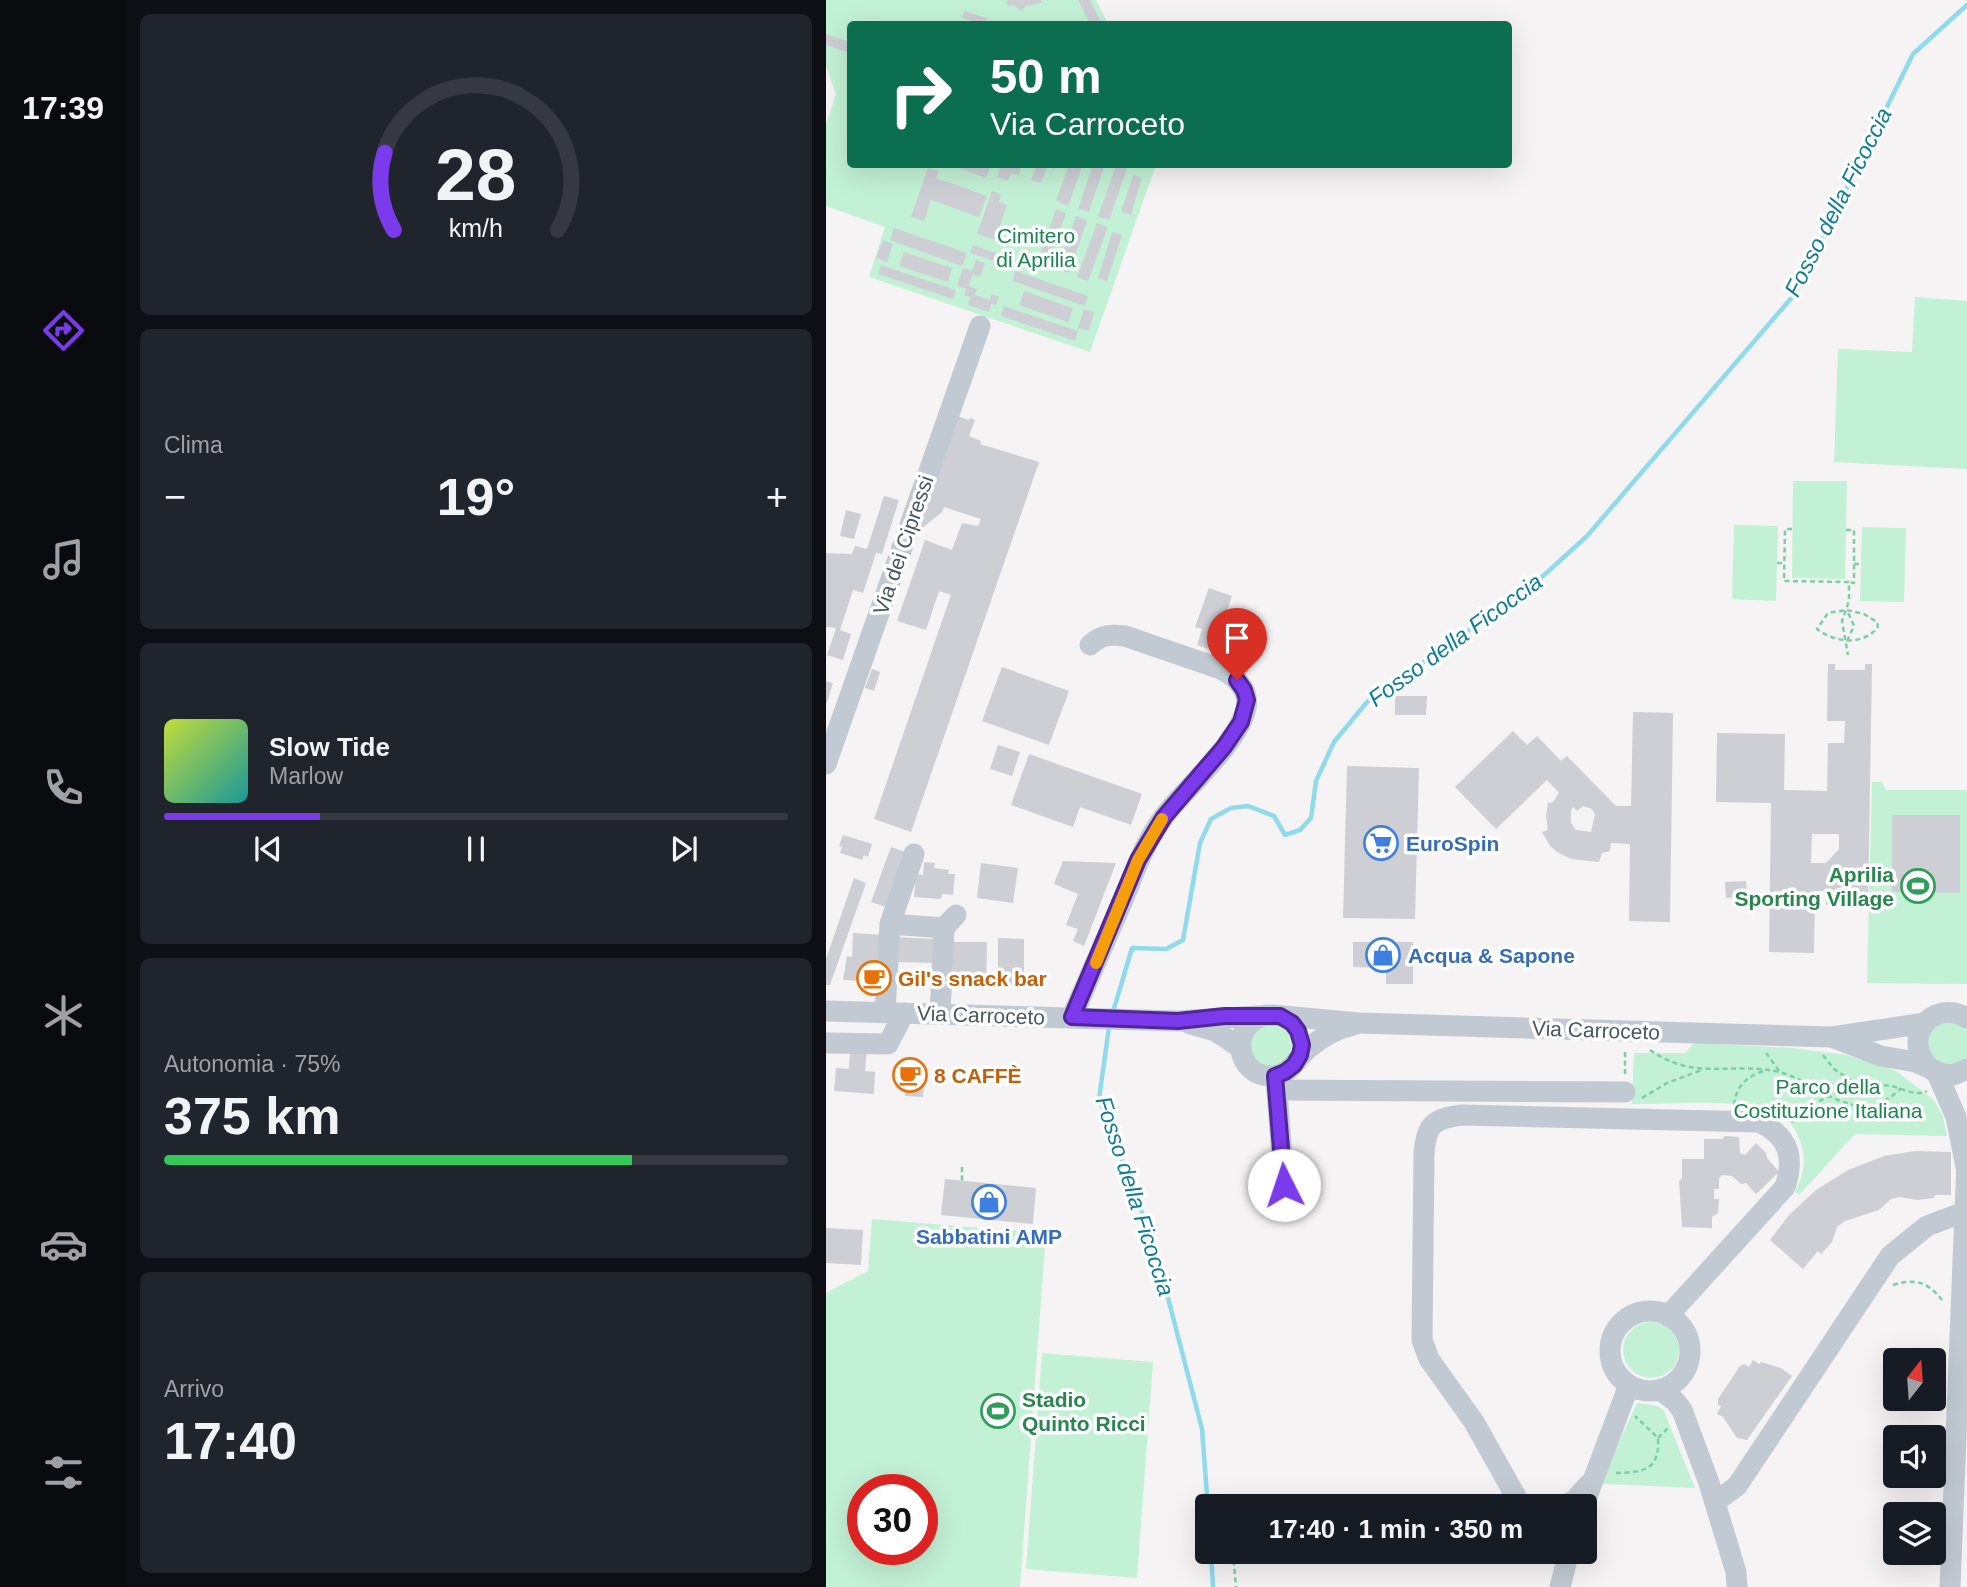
<!DOCTYPE html>
<html lang="it">
<meta charset="utf-8">
<style>
:root{--surface:#171b24;--page:#20242c;--text:#f1f3f6;--muted:#9ea1a6;--line:#363941;--accent:#7c3aed}
body{margin:0;font-family:Helvetica,sans-serif;background:var(--page);color:var(--text);height:100vh;display:flex;flex-direction:column;font-size:26px;white-space:nowrap}
*{box-sizing:border-box;margin:0}
p{font-size:23px;color:var(--muted)}
.icon{flex:none;width:38px;height:38px;fill:none;stroke:currentColor;stroke-width:2;stroke-linecap:round;stroke-linejoin:round}
.map{position:relative;flex:1;overflow:hidden}
.drawer{display:flex;flex-direction:column;gap:14px;padding:14px;background:#0d0f14;width:700px}
.drawer>*{flex:none}
.hud{position:absolute;left:21px;top:21px;width:665px;height:147px;border-radius:7px;box-shadow:0 7px 28px #0002;background:#0b6e4f;color:#fff;overflow:hidden}
.needle{width:46px;rotate:17deg}
.buttons{position:absolute;left:1057px;top:1348px;display:grid;gap:14px}
.buttons a{display:grid;place-items:center;width:63px;height:63px;border-radius:7px;background:var(--surface);box-shadow:0 7px 28px #0002;font-size:35px}
.speed{position:absolute;left:21px;top:1474px;display:flex;gap:14px;font-size:35px;font-weight:700;text-align:center}
.speed>*{display:grid;place-content:center;width:91px;height:91px;border-radius:50%;background:var(--surface);box-shadow:0 7px 28px #0002;line-height:1}
.speed .limit{border:10px solid #d22;background:#fff;color:#111}
.pin{position:absolute;display:grid;place-items:center;width:60px;height:60px;color:#fff;margin:-72px -30px;border-radius:50% 50% 50% 0;rotate:-45deg;box-shadow:0 0 7px #0007}
.pin .icon{rotate:45deg}
.me{position:absolute;width:77px;margin:-38px;rotate:356deg;stroke-linejoin:round;filter:drop-shadow(0 0 5px #0008)}
.turn{display:flex;align-items:center;gap:24px;height:147px;padding:0 28px;font-size:32px}
.turn .icon{width:91px;height:91px;stroke-width:2.5}
.turn b{display:block;font-size:49px;line-height:60px}
.big{font-size:52px;font-weight:700;line-height:1.1}
.drawer .card{flex:1;display:flex;flex-direction:column;justify-content:center;gap:10px;min-width:0;padding:0 24px;border-radius:10px;background:var(--page)}
.drawer .dial{align-items:center;gap:0}
.dial svg{height:182px;overflow:visible;fill:none;stroke:var(--line);stroke-width:7;stroke-linecap:round;text-anchor:middle}
.dial text{fill:var(--text);stroke:none}
.song{display:flex;align-items:center;gap:21px}
.cover{width:84px;height:84px;border-radius:10px;background:linear-gradient(135deg,hsl(70 70% 55%),hsl(180 70% 35%))}
.played{height:7px;border-radius:4px;background:linear-gradient(90deg,var(--accent) 25%,var(--line) 25%)}
.keys{display:flex;justify-content:space-around;direction:ltr}
.heat{display:flex;justify-content:space-between;align-items:center;font-size:38px;direction:ltr}
.charge{height:10px;border-radius:5px;background:linear-gradient(90deg,#34c759 75%,var(--line) 0)}
.trip{position:absolute;left:369px;top:1494px;width:402px;height:70px;border-radius:7px;background:var(--surface);box-shadow:0 7px 28px #0002;font-weight:700;line-height:70px;text-align:center}
main{display:flex;flex:1;min-height:0}
.tabs{display:flex;flex-direction:column;width:126px;justify-content:space-around;align-items:center;background:#090b0e;color:var(--muted)}
.tabs .icon{width:49px;height:49px}
.tabs .current{color:var(--accent)}
.tabs b{font-size:32px;color:var(--text)}
.map>svg:first-child{display:block}
.green{fill:#c3f1d5;fill-rule:evenodd}
.lines{fill:none;stroke-linecap:round;stroke-linejoin:round}
.stream{stroke:#90daee;stroke-width:4.5}
.building{fill:#cdcfd5;fill-rule:evenodd}
.path{stroke:#7ad0a6;stroke-width:2.5;stroke-dasharray:5 3.5;stroke-linecap:butt}
.minor{stroke:#c1cad2;stroke-width:21}
.route-casing{stroke:#51269a;stroke-width:18}
.route{stroke:#7c3aed;stroke-width:12}
.slow{stroke:#f59e0b;stroke-width:12}
.labels{text-anchor:middle;dominant-baseline:central;stroke-width:7;stroke-linejoin:round;paint-order:stroke}
.park-label{font-size:21px;fill:#17864f;stroke:#fff}
.street-label{font-size:21px;fill:#4a5661;stroke:#fff}
.shop-label{font-size:21px;font-weight:bold;fill:#366cbe;stroke:#fff;text-anchor:start}
.leisure-label{font-size:21px;font-weight:bold;fill:#27864d;stroke:#fff;text-anchor:end}
.food-label{font-size:21px;font-weight:bold;fill:#c56008;stroke:#fff;text-anchor:start}
.water-label{font-size:23px;font-style:italic;fill:#0c7c9b;stroke:#fff}
</style>
<main>
<nav class="tabs">
<b>17:39</b>
<svg class="icon current" aria-label="directions" viewBox="0 0 24 24"><path d="M12 3l9 9-9 9-9-9zM9 14v-3h6M13 9l2 2-2 2"/></svg>
<svg class="icon" aria-label="music" viewBox="0 0 24 24"><path d="M9 18V5l10-2v13"/><circle cx="6" cy="18" r="3"/><circle cx="16" cy="16" r="3"/></svg>
<svg class="icon" aria-label="phone" viewBox="0 0 24 24"><path d="M5 4h4l2 5-3 2q2 4 5 5l2-3 5 2v4C11 20 4 13 5 4z"/></svg>
<svg class="icon" aria-label="climate" viewBox="0 0 24 24"><path d="M12 3v18M4 7l16 10M4 17L20 7"/></svg>
<svg class="icon" aria-label="car" viewBox="0 0 24 24"><path d="M5 17H2v-5l4-1 3-4h7l3 4 3 1v5h-3M9 17h6M6 11h13"/><circle cx="7" cy="17" r="2"/><circle cx="17" cy="17" r="2"/></svg>
<svg class="icon" aria-label="filters" viewBox="0 0 24 24"><path d="M4 7h16M4 17h16"/><circle cx="9" cy="7" r="2"/><circle cx="15" cy="17" r="2"/></svg>
</nav>
<section class="drawer">
<div class="card dial"><svg viewBox="0 0 100 80">
<path d="M14 69A42 42 0 1 1 86 69"/>
<path d="M14 69A42 42 0 0 1 10 35" stroke="#7c3aed"/>
<text x="50" y="56" font-size="32" font-weight="700">28</text>
<text x="50" y="72" font-size="11">km/h</text>
</svg></div>
<div class="card"><p>Clima</p>
<div class="heat"><a>−</a><b class="big">19°</b><a>+</a></div>
</div>
<div class="card">
<div class="song"><i class="cover"></i><div><b>Slow Tide</b><p>Marlow</p></div></div>
<div class="played"></div>
<div class="keys"><svg class="icon" aria-label="previous" viewBox="0 0 24 24"><path d="M18 5L8 12l10 7zM5 5v14"/></svg><svg class="icon" aria-label="pause" viewBox="0 0 24 24"><path d="M8 5v14M16 5v14"/></svg><svg class="icon" aria-label="next" viewBox="0 0 24 24"><path d="M6 5l10 7-10 7zM19 5v14"/></svg></div>
</div>
<div class="card"><p>Autonomia · 75%</p><b class="big">375 km</b><div class="charge"></div></div>
<div class="card"><p>Arrivo</p><b class="big">17:40</b></div>
</section>
<div class="map">
<svg width="1141" height="1587" viewBox="0 0 1141 1587">
<rect width="100%" height="100%" fill="#f5f3f3"/>
<g class="green">
<polygon points="0,0 270,0 282,24 24,24 24,164 330,165 264,352 43,277 59,227 0,206 0,124 10,94 0,66"/>
<polygon points="1089,297 1141,301 1141,469 1008,462 1012,349 1086,352"/>
<polygon points="967,481 1021,481 1019,579 966,578"/>
<polygon points="908,525 952,526 950,601 906,599"/>
<polygon points="1036,527 1080,528 1078,602 1034,601"/>
<polygon points="1046,782 1056,782 1060,790 1141,790 1141,984 1041,983"/>
<polygon points="1141,1018 1141,1069 1100,1065 1096,1028"/>
<circle cx="445" cy="1045" r="21"/>
<path d="M868 1043 966 1048 1020 1055 1060 1067 1070 1071 1108 1100 1117 1117 1121 1136 1029 1134 973 1195 969 1192C978 1173 981 1161 974 1141 970 1130 965 1121 955 1115 926 1097 843 1104 806 1104L808 1053H859Z"/>
<path d="M46 1219 220 1233 194 1587H0V1293L42 1271ZM37 1489H96V1549H37Z"/>
<circle cx="825" cy="1350" r="28"/>
<polygon points="216,1353 327,1362 311,1578 200,1569"/>
<polygon points="811,1403 832,1406 838,1411 869,1488 777,1484 789,1451"/>
</g>
<g class="lines">
<g class="stream">
<polyline points="287,1012 306,948 340,949 357,940 374,843 385,819 405,808 422,806 448,816 459,835 474,830 485,818 490,781 508,742 541,702 706,586 761,536 968,295 1087,54 1141,5"/>
<polyline points="283,1027 273,1099 328,1244 376,1429 382,1509"/>
<polyline points="385,1552 387,1587"/>
</g>
</g>
<g class="building">
<polygon points="182,0 215,0 216,3 200,6 195,11 186,4 184,7 180,3"/>
<polygon points="252,0 264,0 276,24 264,24"/>
<polygon points="138,11 161,18 159,24 136,18"/>
<polygon points="0,34 24,42 24,53 0,45"/>
<polygon points="122,164 165,164 160,178"/>
<polygon points="176,164 196,164 193,175 185,173 182,181 171,177"/>
<polygon points="211,164 230,164 228,169 221,167 215,183 205,180"/>
<polygon points="243,164 257,164 242,206 230,201"/>
<polygon points="267,164 279,164 263,212 252,209"/>
<polygon points="290,165 301,169 283,220 272,217"/>
<polygon points="102,168 113,171 110,178 161,196 153,217 105,200 98,221 85,217"/>
<polygon points="307,175 316,178 305,215 295,212"/>
<polygon points="166,191 175,194 173,202 181,205 169,240 151,234"/>
<polygon points="230,209 240,213 221,267 211,263"/>
<polygon points="250,216 261,220 243,273 231,269"/>
<polygon points="271,223 282,227 262,281 251,277"/>
<polygon points="68,228 141,253 136,266 64,240"/>
<polygon points="286,232 296,235 281,281 272,278"/>
<polygon points="57,240 67,244 61,262 50,258"/>
<polygon points="147,245 198,263 195,270 144,253"/>
<polygon points="78,252 126,268 122,282 73,266"/>
<polygon points="150,260 159,263 154,277 146,275 143,286 151,289 149,295 164,300 166,294 173,297 170,305 165,304 163,312 142,305 144,297 138,295 140,289 131,286 137,268 146,271"/>
<polygon points="55,265 130,290 127,299 52,274"/>
<polygon points="189,271 262,296 259,306 186,281"/>
<polygon points="198,291 247,308 242,322 193,305"/>
<polygon points="178,306 252,331 249,341 175,316"/>
<polygon points="258,309 268,312 263,331 252,328"/>
<polygon points="128,415 143,420 144,418 149,420 143,436 155,441 154,444 213,462 85,832 48,819 125,595 113,591 100,630 71,621 99,540 126,550 136,523 152,526 155,519 118,507 116,512 94,530 90,528"/>
<polygon points="58,496 73,500 56,554 50,553 37,593 27,590 14,630 25,634 17,660 1,655 10,628 0,627 0,553 26,554 29,546 41,549"/>
<polygon points="20,510 35,514 28,539 14,536"/>
<polygon points="383,588 406,596 392,636 387,634 382,649 371,645 376,629 369,627"/>
<path d="M1002 664H1009V670H1039V664H1046L1042 906 1000 905V891H989L988 953 943 952 945 803 890 802 891 733 959 734 958 790 1001 791 1002 743H1018L1019 721H1001ZM986 834H1013V849L1000 863H985Z"/>
<polygon points="176,667 243,691 223,745 156,721"/>
<polygon points="46,669 54,672 48,691 39,688"/>
<polygon points="0,681 7,683 1,703 0,703"/>
<polygon points="569,696 601,696 600,715 569,715"/>
<path d="M807 712 847 713 844 922 803 921 804 844 785 843 784 851 776 853 773 862 745 859 731 852 724 846 716 832 722 830 720 816 722 802 726 803 733 793 721 780 670 829 629 787 687 731 701 745 711 736 735 761 741 756 790 806H805ZM757 806 766 809 769 814 765 832 750 830 745 823V811L747 807 751 811Z"/>
<polygon points="172,745 194,752 186,776 164,769"/>
<polygon points="203,754 316,794 305,825 254,807 247,827 185,805"/>
<polygon points="521,766 593,768 589,919 517,918"/>
<polygon points="1066,815 1134,815 1134,893 1066,892"/>
<polygon points="17,835 46,844 42,857 38,855 36,860 14,853 16,847 13,846"/>
<polygon points="65,847 85,854 66,909 45,902"/>
<polygon points="237,861 290,863 258,946 247,941 252,929 240,925 252,894 228,884"/>
<polygon points="98,862 109,863 108,868 123,870 122,874 129,874 127,895 116,894 115,899 88,897 90,874 97,875"/>
<polygon points="155,863 192,868 187,903 151,898"/>
<polygon points="28,878 40,883 4,985 0,985 0,959"/>
<polygon points="920,881 921,897 900,898 899,882"/>
<polygon points="27,933 57,935 54,982 17,980 21,956 26,957"/>
<polygon points="69,937 108,939 107,963 68,962"/>
<polygon points="172,938 198,939 198,988 172,988"/>
<polygon points="127,942 161,942 160,989 126,988"/>
<polygon points="527,942 587,942 587,984 560,984 560,968 527,967"/>
<polygon points="25,1033 42,1034 39,1071 49,1072 48,1094 8,1091 10,1068 23,1069"/>
<polygon points="81,1067 99,1068 97,1097 79,1096"/>
<polygon points="899,1136 913,1137 914,1153 919,1155 930,1143 940,1153 941,1158 953,1172 930,1194 920,1183 915,1184 906,1176 896,1175 893,1178 893,1189 888,1189 888,1199 893,1199 892,1213 886,1217 886,1228 856,1227 853,1181 856,1179 856,1159 878,1159 878,1139 896,1139"/>
<polygon points="1089,1151 1125,1152 1125,1195 1109,1195 1108,1198 1091,1200 1074,1197 1065,1199 1053,1210 1019,1221 1011,1227 1006,1242 995,1254 992,1251 977,1269 944,1240 963,1215 990,1190 1022,1170 1058,1156"/>
<polygon points="119,1179 210,1188 207,1224 115,1215"/>
<polygon points="0,1228 37,1230 35,1265 0,1263"/>
<polygon points="927,1360 933,1364 935,1362 955,1368 966,1376 921,1440 911,1438 897,1417 891,1414 895,1406 892,1405 892,1399 914,1366 919,1364 923,1367"/>
</g>
<g class="lines">
<g class="path">
<polyline points="966,529 959,529 958,581 1023,582 1023,601 1016,621 1022,655"/>
<polyline points="1020,530 1028,530 1028,583 1023,582"/>
<polyline points="951,563 958,563"/>
<polyline points="1028,564 1035,564"/>
<path d="M1021 610 1038 614 1051 622 1052 627C1037 646 1009 643 991 629L1002 613Z"/>
<polyline points="1021,641 1028,626 1021,610"/>
<path d="M824 1050C870 1082 905 1061 953 1072 983 1079 1006 1105 1037 1106 1051 1106 1065 1099 1075 1088"/>
<polyline points="940,1053 954,1072"/>
<polyline points="997,1055 1008,1069 1033,1086"/>
<polyline points="799,1074 799,1049"/>
<polyline points="816,1098 841,1083 876,1070"/>
<path d="M908 1105C910 1087 920 1076 938 1071"/>
<path d="M966 1122C992 1097 1028 1080 1065 1086 1076 1088 1090 1097 1101 1091"/>
<polyline points="136,1167 136,1183"/>
<path d="M1067 1285C1089 1278 1102 1282 1116 1300"/>
<polyline points="832,1438 842,1428"/>
<path d="M790 1473C817 1472 834 1471 832 1438L809 1416"/>
<polyline points="407,1552 410,1587"/>
</g>
<g class="minor">
<polyline points="0,764 154,326"/>
<polyline points="64,924 118,928 130,915"/>
<polyline points="0,1011 352,1021 447,1015 533,1023 1006,1037 1099,1023"/>
<polyline points="59,1012 64,924 88,854"/>
<polyline points="114,1014 118,928"/>
<path d="M440 1015C402 1024 409 1078 447 1076 466 1074 471 1057 484 1047 497 1036 511 1029 527 1025"/>
<path d="M246 1017C263 978 280 939 297 900 310 868 321 836 343 810 366 783 413 741 420 708 424 689 408 675 392 668L299 636C284 634 275 635 264 645"/>
<polyline points="364,1024 389,1031 415,1048"/>
<polyline points="1008,1038 1055,1056 1090,1062 1116,1074 1127,1075 1141,1069"/>
<polyline points="0,1043 62,1044 78,1013"/>
<path d="M1106 1070C1073 1042 1104 997 1141 1018"/>
<polyline points="1110,1071 1130,1117 1140,1167"/>
<polyline points="450,1078 458,1185"/>
<polyline points="451,1090 799,1092"/>
<circle cx="824" cy="1351" r="40"/>
<polyline points="834,1390 849,1401 856,1410 883,1483 910,1572 911,1587"/>
<polyline points="889,1502 911,1486 1064,1256 1101,1226 1138,1212"/>
<path d="M701 1507 693 1502 648 1422 603 1359 596 1340 598 1154C600 1125 607 1119 635 1115L933 1122C963 1136 969 1157 959 1187L842 1316"/>
<polyline points="736,1507 749,1500 762,1485"/>
<polyline points="757,1507 803,1385"/>
<polyline points="734,1587 743,1552"/>
<polyline points="1124,1587 1141,1162"/>
</g>
</g>
<g class="lines">
<g class="route-casing">
<polyline id="route" points="411,680 418,690 421,700 415,722 398,747 338,817 312,860 246,1017 352,1021 399,1016 454,1016 466,1023 472,1031 476,1045 474,1055 468,1065 459,1072 449,1076 458,1185"/>
</g>
<use href="#route" class="route"/>
<polyline class="slow" points="270,963 312,860 336,819"/>
</g>
<defs>
<g id="supermarket-ring" transform="scale(1.75)"><circle r="9.5" fill="#fff" stroke="#3f7fe0" stroke-width="1.5"/><path d="M-6-5.5h2.5l.6 2H6L4.5 2H-2.5L-4.4-4H-6ZM-1.5 3.2a1.3 1.3 0 1 0 .1 0ZM3 3.2a1.3 1.3 0 1 0 .1 0Z" fill="#3f7fe0"/></g>
<g id="stadium-ring" transform="scale(1.75)"><circle r="9.5" fill="#fff" stroke="#2e9e5b" stroke-width="1.5"/><path d="M0-5a6.5 5 0 1 0 0 10a6.5 5 0 1 0 0-10ZM-3.5-1.8h7v3.6h-7Z" fill="#2e9e5b"/></g>
<g id="shop-ring" transform="scale(1.75)"><circle r="9.5" fill="#fff" stroke="#3f7fe0" stroke-width="1.5"/><path d="M-5-2.5h2.3a2.7 3.5 0 0 1 5.4 0H5L5.5 6h-11ZM-1.5-2.5h3a1.5 2.3 0 0 0-3 0Z" fill="#3f7fe0"/></g>
<g id="cafe-ring" transform="scale(1.75)"><circle r="9.5" fill="#fff" stroke="#e8710a" stroke-width="1.5"/><path d="M-5.5-4.5H6V0H3Q3 3.5 0 3.5H-2.5Q-5.5 3.5-5.5 0ZM3-3.2v2h1.7v-2ZM-6 4.5H4V6H-6Z" fill="#e8710a"/></g>
</defs>
<g fill-rule="evenodd">
<use href="#supermarket-ring" x="555" y="843"/>
<use href="#stadium-ring" x="1092" y="886"/>
<use href="#shop-ring" x="557" y="955"/>
<use href="#cafe-ring" x="48" y="978"/>
<use href="#cafe-ring" x="84" y="1075"/>
<use href="#shop-ring" x="163" y="1202"/>
<use href="#stadium-ring" x="172" y="1411"/>
</g>
<g class="labels">
<g class="park-label">
<text x="210" y="235">Cimitero<tspan x="210" dy="24">di Aprilia</tspan></text>
<text x="1002" y="1086">Parco della<tspan x="1002" dy="24">Costituzione Italiana</tspan></text>
</g>
<g class="street-label">
<text transform="translate(77 545) rotate(-71)">Via dei Cipressi</text>
<text transform="translate(155 1015) rotate(2)">Via Carroceto</text>
<text transform="translate(770 1030) rotate(2)">Via Carroceto</text>
</g>
<g class="shop-label">
<text x="580" y="843">EuroSpin</text>
<text x="582" y="955">Acqua &amp; Sapone</text>
<text x="163" y="1236" text-anchor="middle">Sabbatini AMP</text>
</g>
<g class="leisure-label">
<text x="1068" y="874">Aprilia<tspan x="1068" dy="24">Sporting Village</tspan></text>
<text x="196" y="1399" text-anchor="start">Stadio<tspan x="196" dy="24">Quinto Ricci</tspan></text>
</g>
<g class="food-label">
<text x="72" y="978">Gil's snack bar</text>
<text x="108" y="1075">8 CAFFÈ</text>
</g>
<g class="water-label">
<text transform="translate(1012 202) rotate(-63)">Fosso della Ficoccia</text>
<text transform="translate(629 640) rotate(-36)">Fosso della Ficoccia</text>
<text transform="translate(309 1196) rotate(72)">Fosso della Ficoccia</text>
</g>
</g>
</svg>
<div class="buttons">
<a><svg class="needle" viewBox="-14 -14 28 28"><path d="M0-13l5 13h-10z" fill="#e53935"/><path d="M0 13l5-13h-10z" fill="#9ea1a6"/></svg></a>
<a><svg class="icon" aria-label="sound" viewBox="0 0 24 24"><path d="M4 9h4l5-4v14l-5-4H4zM17 9q2 3 0 6"/></svg></a>
<a><svg class="icon" aria-label="layers" viewBox="0 0 24 24"><path d="M12 4l9 5-9 5-9-5zM3 14l9 5 9-5"/></svg></a>
</div>
<div class="speed"><div class="limit">30</div></div>
<div class="pin" style="left:411px;top:680px;background:#d93025"><svg class="icon" aria-label="arrive" viewBox="0 0 24 24"><path d="M6 21V4h12l-3 4 3 4H6"/></svg></div>
<svg class="me" style="left:458px;top:1185px" viewBox="-20 -20 40 40"><circle r="19" fill="#fff"/><path d="M0-13L10 11 0 6-10 11z" fill="#7c3aed"/></svg>
<div class="trip">17:40 · 1 min · 350 m</div>
<div class="hud">
<div class="turn"><svg class="icon" aria-label="right" viewBox="0 0 24 24"><path d="M7 20v-9h11M14 6l5 5-5 5"/></svg><div><b>50 m</b>Via Carroceto</div></div>
</div>
</div>
</main>
